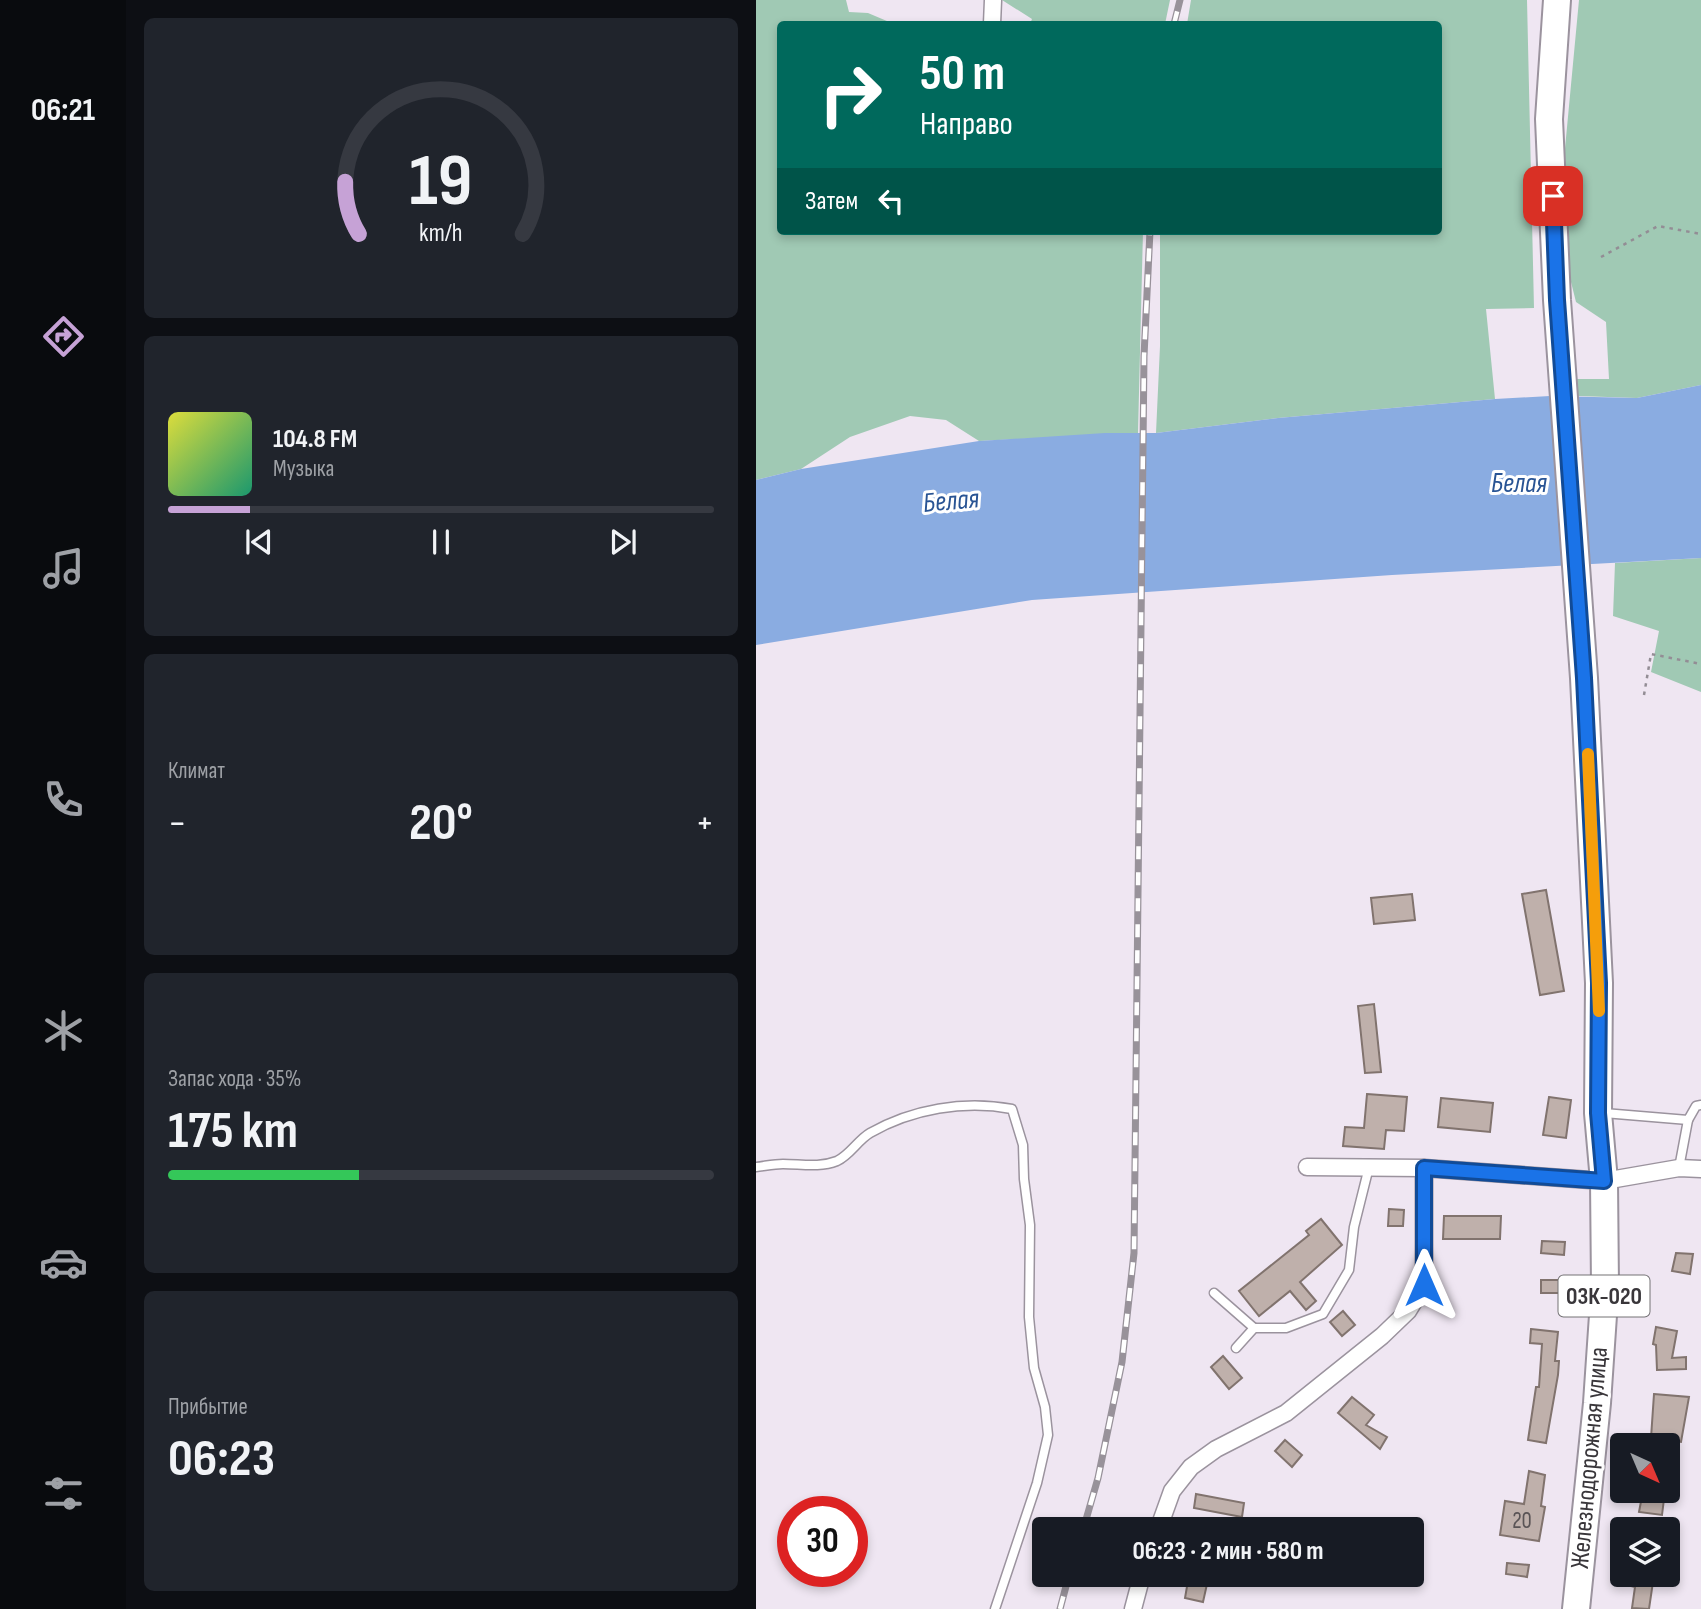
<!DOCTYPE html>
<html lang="ru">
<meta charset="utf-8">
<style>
:root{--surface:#171b24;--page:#20242c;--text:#f1f3f6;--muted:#9ea1a6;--line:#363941;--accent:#c6a2d6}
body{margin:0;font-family:"Sofia Sans Condensed",sans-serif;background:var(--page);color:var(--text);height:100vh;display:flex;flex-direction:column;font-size:26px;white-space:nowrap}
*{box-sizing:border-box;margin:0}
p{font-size:23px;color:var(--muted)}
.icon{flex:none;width:38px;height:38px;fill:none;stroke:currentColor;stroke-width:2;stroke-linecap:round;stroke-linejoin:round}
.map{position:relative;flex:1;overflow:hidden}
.sheet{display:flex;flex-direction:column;gap:18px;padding:18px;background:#0d0f14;width:630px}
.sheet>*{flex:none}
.top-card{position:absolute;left:21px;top:21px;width:665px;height:214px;border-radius:7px;box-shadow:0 4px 10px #0003;background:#00695c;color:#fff;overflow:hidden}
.needle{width:46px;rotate:136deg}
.tools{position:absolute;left:854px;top:1433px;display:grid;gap:14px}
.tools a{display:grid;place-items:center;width:70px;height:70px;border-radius:7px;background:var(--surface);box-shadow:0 4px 10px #0003;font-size:35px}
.speed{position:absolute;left:21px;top:1496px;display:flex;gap:14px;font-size:35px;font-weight:700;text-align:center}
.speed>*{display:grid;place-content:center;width:91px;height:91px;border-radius:50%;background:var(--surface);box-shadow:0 4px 10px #0003;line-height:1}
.speed .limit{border:10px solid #d22;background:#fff;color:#111}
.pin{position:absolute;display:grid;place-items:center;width:60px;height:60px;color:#fff;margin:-30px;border-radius:14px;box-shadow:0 4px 10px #0006}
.me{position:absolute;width:77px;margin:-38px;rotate:0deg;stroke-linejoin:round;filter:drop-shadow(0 0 5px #0008)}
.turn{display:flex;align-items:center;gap:24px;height:147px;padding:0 28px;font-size:32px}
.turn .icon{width:91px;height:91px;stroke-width:2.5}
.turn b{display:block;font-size:49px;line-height:60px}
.then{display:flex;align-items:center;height:66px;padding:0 28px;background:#0003;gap:14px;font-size:26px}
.big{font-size:52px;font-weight:700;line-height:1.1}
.sheet .card{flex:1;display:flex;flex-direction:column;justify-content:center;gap:10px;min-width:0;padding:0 24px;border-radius:10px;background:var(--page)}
.sheet .dial{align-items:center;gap:0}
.dial svg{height:182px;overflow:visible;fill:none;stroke:var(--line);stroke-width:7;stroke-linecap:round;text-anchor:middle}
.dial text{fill:var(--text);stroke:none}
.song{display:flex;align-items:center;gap:21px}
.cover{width:84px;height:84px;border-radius:10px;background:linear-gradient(135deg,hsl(60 70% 55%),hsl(160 70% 35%))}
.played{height:7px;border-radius:4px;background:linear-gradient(90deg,var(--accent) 15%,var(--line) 15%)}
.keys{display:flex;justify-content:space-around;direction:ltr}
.heat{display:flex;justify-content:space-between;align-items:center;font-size:38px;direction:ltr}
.charge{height:10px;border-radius:5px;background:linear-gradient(90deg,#34c759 35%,var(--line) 0)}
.trip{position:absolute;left:276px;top:1517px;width:392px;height:70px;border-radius:7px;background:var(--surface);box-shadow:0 4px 10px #0003;font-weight:700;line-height:70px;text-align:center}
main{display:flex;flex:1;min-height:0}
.menu{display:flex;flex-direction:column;width:126px;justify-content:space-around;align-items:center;background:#090b0e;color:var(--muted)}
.menu .icon{width:49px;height:49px}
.menu .on{color:var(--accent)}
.menu b{font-size:32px;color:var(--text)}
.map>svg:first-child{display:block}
.green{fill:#a0c9b4}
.water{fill:#8aace1}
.building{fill:#bfb0ab;stroke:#81736e;stroke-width:2}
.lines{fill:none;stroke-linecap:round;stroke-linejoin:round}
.lane-casing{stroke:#9b939e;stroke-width:11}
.street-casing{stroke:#9b939e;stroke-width:19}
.primary-casing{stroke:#9b939e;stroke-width:30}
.path{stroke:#938d95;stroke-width:2.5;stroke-dasharray:3.5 5;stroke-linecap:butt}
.lane{stroke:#fff;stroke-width:8}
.street{stroke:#fff;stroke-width:16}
.primary{stroke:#fff;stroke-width:26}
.rail-casing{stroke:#98929a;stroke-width:7}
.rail{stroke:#fff;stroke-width:4.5;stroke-dasharray:13;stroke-linecap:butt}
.route-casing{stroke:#114b97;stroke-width:18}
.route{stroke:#1a73e8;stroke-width:12}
.slow{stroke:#f59e0b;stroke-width:12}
.labels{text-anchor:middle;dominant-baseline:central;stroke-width:6;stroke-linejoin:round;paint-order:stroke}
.number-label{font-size:23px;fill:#5a5456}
.shield{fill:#fff;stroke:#747275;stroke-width:2}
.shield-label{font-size:24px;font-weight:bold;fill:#39363a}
.street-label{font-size:26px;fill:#39363a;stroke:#fff}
.water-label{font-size:28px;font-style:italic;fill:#295494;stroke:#fff}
</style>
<main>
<nav class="menu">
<b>06:21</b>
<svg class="icon on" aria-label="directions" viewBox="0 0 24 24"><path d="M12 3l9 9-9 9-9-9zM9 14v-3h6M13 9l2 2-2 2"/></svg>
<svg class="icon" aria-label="music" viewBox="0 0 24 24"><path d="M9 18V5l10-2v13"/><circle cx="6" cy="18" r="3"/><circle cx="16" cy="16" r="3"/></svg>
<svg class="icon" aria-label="phone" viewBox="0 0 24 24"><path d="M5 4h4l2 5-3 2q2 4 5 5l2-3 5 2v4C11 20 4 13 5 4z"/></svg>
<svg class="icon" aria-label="climate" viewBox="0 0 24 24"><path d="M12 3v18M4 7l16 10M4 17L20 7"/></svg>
<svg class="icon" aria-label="car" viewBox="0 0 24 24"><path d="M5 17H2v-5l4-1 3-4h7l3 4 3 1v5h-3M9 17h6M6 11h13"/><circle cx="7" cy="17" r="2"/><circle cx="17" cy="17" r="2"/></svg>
<svg class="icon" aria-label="filters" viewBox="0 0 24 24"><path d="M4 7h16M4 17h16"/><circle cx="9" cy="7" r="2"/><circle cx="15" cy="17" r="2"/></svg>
</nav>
<section class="sheet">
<div class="card dial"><svg viewBox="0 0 100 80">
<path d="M14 69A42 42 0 1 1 86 69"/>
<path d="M14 69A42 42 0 0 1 8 46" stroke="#c6a2d6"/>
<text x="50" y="56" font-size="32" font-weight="700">19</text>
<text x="50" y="72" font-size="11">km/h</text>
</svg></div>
<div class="card">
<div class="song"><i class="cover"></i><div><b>104.8 FM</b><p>Музыка</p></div></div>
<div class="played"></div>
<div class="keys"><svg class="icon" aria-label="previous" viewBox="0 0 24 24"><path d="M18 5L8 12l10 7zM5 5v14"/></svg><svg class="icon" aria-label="pause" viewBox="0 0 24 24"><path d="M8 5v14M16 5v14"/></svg><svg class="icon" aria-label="next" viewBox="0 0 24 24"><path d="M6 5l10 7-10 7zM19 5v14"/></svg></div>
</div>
<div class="card"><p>Климат</p>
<div class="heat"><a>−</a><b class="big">20°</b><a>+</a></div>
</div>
<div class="card"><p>Запас хода · 35%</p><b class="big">175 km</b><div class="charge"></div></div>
<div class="card"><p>Прибытие</p><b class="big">06:23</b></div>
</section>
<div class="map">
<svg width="945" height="1609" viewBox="0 0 945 1609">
<rect width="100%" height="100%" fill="#efe6f2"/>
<g class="green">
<polygon points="0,0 90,0 93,12 112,13 138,24 24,24 24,231 387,231 382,433 223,441 190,420 154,416 94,437 45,469 0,480"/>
<polygon points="246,0 414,0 409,24 274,24 276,19"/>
<polygon points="435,0 771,0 778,308 730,309 739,399 522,418 400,433 404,346 404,231 682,231 682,24 431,24"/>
<polygon points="823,0 945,0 945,385 881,398 822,396 821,379 853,379 850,322 820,302 810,262 808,159"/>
<polygon points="945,558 945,692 895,672 903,631 857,616 859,563"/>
</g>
<polygon class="water" points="945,385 945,558 636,575 276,600 0,645 0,480 45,469 223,441 349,433 400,433 522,418 739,399 794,396 881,398"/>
<g class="building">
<polygon points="790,890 808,991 784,995 766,894"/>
<polygon points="656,894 659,920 618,924 615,898"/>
<polygon points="618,1004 625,1072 609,1073 602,1006"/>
<polygon points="611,1094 651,1097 648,1131 630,1130 628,1149 587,1146 589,1127 608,1128"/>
<polygon points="793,1097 815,1100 810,1138 787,1135"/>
<polygon points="685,1098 737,1103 734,1132 682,1127"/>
<polygon points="633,1209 648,1210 647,1226 632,1226"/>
<polygon points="688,1216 745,1216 744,1239 687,1239"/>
<polygon points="565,1219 586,1245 544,1282 560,1301 550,1310 534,1291 503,1316 483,1291 553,1235 550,1231"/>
<polygon points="786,1241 809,1242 808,1255 785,1253"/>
<polygon points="920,1253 937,1254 934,1274 916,1271"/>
<rect x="785" y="1280" width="24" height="13"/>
<polygon points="587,1311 599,1325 586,1336 574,1322"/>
<polygon points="900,1327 921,1331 916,1358 930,1357 930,1369 901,1370 900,1345 897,1344"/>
<polygon points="775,1329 802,1332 799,1361 803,1361 802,1375 790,1443 772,1440 780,1387 783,1387 786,1344 774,1343"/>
<polygon points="467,1356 486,1378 473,1389 455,1367"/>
<polygon points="898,1394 933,1397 925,1442 895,1438"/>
<polygon points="596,1397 618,1415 610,1425 631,1437 624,1449 582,1413"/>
<polygon points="529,1440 546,1455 536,1467 519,1451"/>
<polygon points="773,1471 789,1475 785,1506 789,1507 783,1541 744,1535 749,1501 768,1504"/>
<polygon points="887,1491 909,1491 906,1515 883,1512"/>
<polygon points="440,1494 488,1503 486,1517 438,1508"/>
<polygon points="751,1563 773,1565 771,1577 750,1574"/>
<polygon points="433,1575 453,1575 447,1602 429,1598"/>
<polygon points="876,1575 898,1575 893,1609 876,1608 879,1587 875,1586"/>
</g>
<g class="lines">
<g class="lane-casing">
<g id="lane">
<polyline points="848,1113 932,1120 940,1106 945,1105"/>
<path d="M0 1167C9 1166 18 1164 27 1164 45 1164 63 1168 81 1161 94 1155 102 1140 114 1133 156 1109 208 1100 256 1109L267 1145 268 1179 274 1225 273 1317 278 1368 289 1407 292 1435 281 1483 239 1609"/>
<polyline points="923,1168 932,1120"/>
<polyline points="458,1293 498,1328"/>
<polyline points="480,1348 498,1328 530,1328 567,1314 593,1270 598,1227 613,1167"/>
</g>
</g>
<g class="street-casing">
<g id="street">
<polyline points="236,24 237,0"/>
<polyline points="551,1167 668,1168 848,1181 923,1168 945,1169"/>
<polyline points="402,1530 416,1491 435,1467 460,1449 530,1413 626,1336 652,1311 668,1285 668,1168"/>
<polyline points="377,1609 386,1575"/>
</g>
</g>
<g class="primary-casing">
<polyline id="primary" points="801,0 793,119 801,300 828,678 843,983 842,1113 848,1181 849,1286 841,1403 820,1609"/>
</g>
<g class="path">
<polyline points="845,257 902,226 945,234"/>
<polyline points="888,695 895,654 945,664"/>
</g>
<use href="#lane" class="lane"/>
<use href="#street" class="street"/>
<use href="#primary" class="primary"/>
<g class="rail-casing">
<g id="rail">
<polyline points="418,24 424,0"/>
<polyline points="327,1530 342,1478 366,1362 378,1253 388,356 394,231"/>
<polyline points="304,1609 313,1575"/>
</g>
</g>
<use href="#rail" class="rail"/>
</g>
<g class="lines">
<g class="route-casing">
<polyline id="route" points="668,1285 668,1168 848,1181 842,1113 843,983 828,678 801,300 797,196"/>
</g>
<use href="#route" class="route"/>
<polyline class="slow" points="832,754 843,1011"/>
</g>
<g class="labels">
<g class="number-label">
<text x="766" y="1521">20</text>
</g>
<rect class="shield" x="802.5" y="1275.5" width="91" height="41" rx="5"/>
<g class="shield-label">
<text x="848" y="1296">03К-020</text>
</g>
<g class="street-label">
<text transform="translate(834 1458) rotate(-85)">Железнодорожная улица</text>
</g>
<g class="water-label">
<text x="763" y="483">Белая</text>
<text transform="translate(195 501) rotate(-5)">Белая</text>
</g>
</g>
</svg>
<div class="tools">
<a><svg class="needle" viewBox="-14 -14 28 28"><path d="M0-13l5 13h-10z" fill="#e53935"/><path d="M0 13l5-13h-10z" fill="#9ea1a6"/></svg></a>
<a><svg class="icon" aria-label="layers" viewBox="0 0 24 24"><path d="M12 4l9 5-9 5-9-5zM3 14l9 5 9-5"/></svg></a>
</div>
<div class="speed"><div class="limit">30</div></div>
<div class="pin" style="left:797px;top:196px;background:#d93025"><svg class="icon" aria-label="arrive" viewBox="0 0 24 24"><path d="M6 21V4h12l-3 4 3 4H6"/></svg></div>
<svg class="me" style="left:668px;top:1285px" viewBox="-20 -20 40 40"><path d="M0-17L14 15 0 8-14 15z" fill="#1a73e8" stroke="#fff" stroke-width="4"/></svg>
<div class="trip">06:23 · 2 мин · 580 m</div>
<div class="top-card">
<div class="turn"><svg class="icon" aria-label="right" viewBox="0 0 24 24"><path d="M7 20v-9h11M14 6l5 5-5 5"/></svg><div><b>50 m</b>Направо</div></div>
<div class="then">Затем<svg class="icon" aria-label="left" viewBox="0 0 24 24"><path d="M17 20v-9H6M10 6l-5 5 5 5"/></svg></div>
</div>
</div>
</main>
